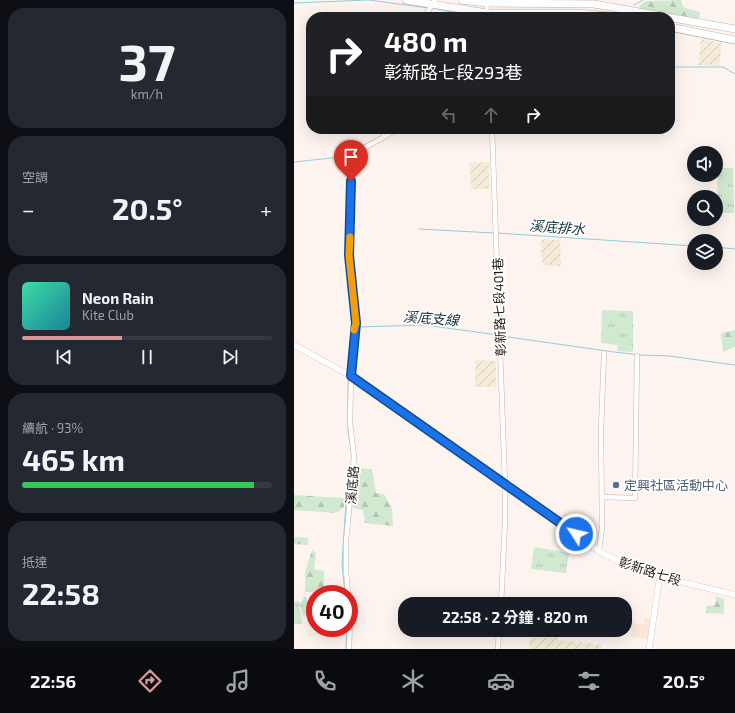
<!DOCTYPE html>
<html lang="zh-TW">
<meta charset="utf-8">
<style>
:root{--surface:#171b24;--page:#242831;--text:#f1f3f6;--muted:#9ea1a6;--line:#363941;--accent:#d7989d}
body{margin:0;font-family:"Exo 2","Noto Sans TC",sans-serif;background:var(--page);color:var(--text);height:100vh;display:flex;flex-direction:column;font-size:15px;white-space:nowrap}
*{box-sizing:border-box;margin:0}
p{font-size:13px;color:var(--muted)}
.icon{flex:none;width:22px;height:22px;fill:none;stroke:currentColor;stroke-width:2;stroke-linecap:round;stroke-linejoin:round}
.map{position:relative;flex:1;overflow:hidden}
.sheet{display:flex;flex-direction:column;gap:8px;padding:8px;background:#0d0f14;width:294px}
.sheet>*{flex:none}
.hud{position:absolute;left:12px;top:12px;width:369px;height:122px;border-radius:16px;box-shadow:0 4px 16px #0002;background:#202124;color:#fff;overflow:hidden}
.controls{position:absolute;left:393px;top:146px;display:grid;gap:8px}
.controls a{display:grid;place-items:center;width:36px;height:36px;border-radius:50%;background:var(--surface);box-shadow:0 4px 16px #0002;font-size:20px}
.speed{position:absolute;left:12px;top:585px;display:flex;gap:8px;font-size:20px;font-weight:700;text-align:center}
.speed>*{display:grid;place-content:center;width:52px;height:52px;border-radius:50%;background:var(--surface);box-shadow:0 4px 16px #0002;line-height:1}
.speed .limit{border:6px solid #d22;background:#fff;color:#111}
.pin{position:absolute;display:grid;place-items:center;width:34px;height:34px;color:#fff;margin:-41px -17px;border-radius:50% 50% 50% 0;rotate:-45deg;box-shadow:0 0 4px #0007}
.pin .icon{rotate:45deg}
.me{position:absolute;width:44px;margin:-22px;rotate:305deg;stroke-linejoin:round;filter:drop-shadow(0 0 3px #0008)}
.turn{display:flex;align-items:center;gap:14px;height:84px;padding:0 12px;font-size:18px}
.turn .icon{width:52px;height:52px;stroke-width:2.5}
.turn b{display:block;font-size:28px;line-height:34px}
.lanes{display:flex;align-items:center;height:38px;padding:0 12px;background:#0003;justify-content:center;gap:20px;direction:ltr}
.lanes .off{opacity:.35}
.big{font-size:30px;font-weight:700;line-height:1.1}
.sheet .card{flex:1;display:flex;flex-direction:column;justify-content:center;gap:6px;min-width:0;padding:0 14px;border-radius:16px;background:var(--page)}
.sheet .dial{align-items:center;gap:0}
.dial b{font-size:52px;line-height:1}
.song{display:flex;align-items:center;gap:12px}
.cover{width:48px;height:48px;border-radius:6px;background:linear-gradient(135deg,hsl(160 70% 55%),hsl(190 70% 35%))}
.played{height:4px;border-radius:2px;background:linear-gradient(90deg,var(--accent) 40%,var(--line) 40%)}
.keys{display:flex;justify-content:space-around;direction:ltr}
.heat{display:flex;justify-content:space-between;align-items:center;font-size:22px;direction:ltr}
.charge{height:6px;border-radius:3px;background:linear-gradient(90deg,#34c759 93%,var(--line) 0)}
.trip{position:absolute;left:104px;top:597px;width:234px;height:40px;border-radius:16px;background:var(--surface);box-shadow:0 4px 16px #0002;font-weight:700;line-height:40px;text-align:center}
.dock{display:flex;height:64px;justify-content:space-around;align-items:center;background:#090b0e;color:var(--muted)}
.dock .icon{width:28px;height:28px}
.dock .on{color:var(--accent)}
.dock b{font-size:18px;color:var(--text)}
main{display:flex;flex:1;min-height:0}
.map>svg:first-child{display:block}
.commercial{fill:#fce8d8}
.industrial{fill:url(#industrial-furrows)}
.grass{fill:url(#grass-tufts)}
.forest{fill:url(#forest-firs)}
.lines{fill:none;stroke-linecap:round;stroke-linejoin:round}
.stream{stroke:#91cedd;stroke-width:1}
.minor-casing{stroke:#c8b3a8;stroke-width:5.5}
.tertiary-casing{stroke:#c8b3a8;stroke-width:6}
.primary-casing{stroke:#c8b3a8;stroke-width:8}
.minor{stroke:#fff;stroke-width:4.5}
.tertiary{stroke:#fff;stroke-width:5.5}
.primary{stroke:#fff;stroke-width:7}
.route-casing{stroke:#114b97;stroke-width:10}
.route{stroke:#1a73e8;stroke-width:7}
.slow{stroke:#f59e0b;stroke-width:7}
.service-dot{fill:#5c6f8a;stroke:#fff;stroke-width:1.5}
.labels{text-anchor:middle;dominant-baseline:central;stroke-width:3.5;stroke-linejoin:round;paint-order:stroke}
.street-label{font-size:13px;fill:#221a16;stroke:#fff}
.service-label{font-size:13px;fill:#4e5e75;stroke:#fff;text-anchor:start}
.water-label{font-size:14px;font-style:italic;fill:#102f36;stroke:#fff}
</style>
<main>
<section class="sheet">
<div class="card dial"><b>37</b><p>km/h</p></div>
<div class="card"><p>空調</p>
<div class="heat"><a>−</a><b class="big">20.5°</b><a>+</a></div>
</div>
<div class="card">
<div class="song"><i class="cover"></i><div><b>Neon Rain</b><p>Kite Club</p></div></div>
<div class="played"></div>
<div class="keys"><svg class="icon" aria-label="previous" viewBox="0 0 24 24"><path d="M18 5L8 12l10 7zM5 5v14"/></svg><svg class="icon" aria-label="pause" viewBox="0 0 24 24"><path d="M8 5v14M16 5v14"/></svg><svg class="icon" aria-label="next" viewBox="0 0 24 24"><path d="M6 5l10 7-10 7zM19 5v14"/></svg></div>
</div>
<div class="card"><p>續航 · 93%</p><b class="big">465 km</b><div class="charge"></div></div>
<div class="card"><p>抵達</p><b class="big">22:58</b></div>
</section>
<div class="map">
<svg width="441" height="649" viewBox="0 0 441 649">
<defs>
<pattern id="industrial-furrows" width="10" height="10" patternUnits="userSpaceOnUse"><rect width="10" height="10" fill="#f4ecd6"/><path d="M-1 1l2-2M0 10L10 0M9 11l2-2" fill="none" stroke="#d1cab7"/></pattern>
<pattern id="grass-tufts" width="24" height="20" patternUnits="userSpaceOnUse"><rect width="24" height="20" fill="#d1e8d1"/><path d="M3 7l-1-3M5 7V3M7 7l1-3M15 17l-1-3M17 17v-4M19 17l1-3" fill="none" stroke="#b3c6b3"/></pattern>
<pattern id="forest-firs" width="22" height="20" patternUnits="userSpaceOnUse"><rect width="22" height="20" fill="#d1e8d1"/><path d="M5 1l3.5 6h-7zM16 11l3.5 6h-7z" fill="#b3c6b3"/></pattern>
</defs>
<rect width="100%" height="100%" fill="#fdf4ef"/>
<polygon class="commercial" points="338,617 341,624 349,625 350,618 357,619 355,639 337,637"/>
<g class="industrial">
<polygon points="407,39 428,43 425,66 404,65"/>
<polygon points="195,162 195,189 177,189 176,163"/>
<polygon points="247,239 266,240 267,266 248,265"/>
<polygon points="181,360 202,361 202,387 181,387"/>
<polygon points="236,630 264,630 264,640 308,645 308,649 235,649"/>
</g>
<g class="grass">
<polygon points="423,168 439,168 441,246 440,213 424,213"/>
<polygon points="308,310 339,311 339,352 323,351 324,345 307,343"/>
<polygon points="240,547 275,553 272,573 237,569"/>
<polygon points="0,601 5,601 8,624 0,624"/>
</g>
<g class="forest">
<polygon points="387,0 389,7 406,12 405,20 348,10 345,6 352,1"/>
<polygon points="441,330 441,347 429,352 427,333"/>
<polygon points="60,468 78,469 82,493 90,494 98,509 99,526 71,523 69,510 59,508 59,474"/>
<polygon points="0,495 50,498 50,508 42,513 0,510"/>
<polygon points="0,537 14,538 14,545 0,544"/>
<polygon points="18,550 22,553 20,569 30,571 30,591 11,592 11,572"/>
<polygon points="11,596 16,606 21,606 21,615 9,615 6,604"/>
<polygon points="422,596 430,599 430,614 412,613 412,606 421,605"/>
</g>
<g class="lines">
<g class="stream">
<polyline points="0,3 74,0 135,8"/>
<polyline points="340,5 349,0"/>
<polyline points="138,8 184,17"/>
<polyline points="376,31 441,44"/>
<polyline points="376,67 429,67 441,74"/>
<polyline points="57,156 61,150 87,136"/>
<polyline points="0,162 57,156 54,188 54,230"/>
<polyline points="125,229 200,233"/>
<polyline points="203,233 400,246"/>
<polyline points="422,247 441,249"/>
<polyline points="55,275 58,327 61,327"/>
<polyline points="64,327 131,325 204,335"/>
<polyline points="207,336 320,352 347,355 375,356 441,365"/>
<polyline points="54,372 58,327"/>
<polyline points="51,594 48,564 52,500 58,458 54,430 54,377"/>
<polyline points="52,649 53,628"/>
</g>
<g class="minor-casing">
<g id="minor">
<polyline points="193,1 193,17"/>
<polyline points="126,17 132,15 141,0"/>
<polyline points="198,129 211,484 211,522 207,604"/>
<polyline points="90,137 103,129"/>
<polyline points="309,497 341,498 343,356"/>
<polyline points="305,551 308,527 307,430 310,353"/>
<polyline points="54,594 52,569 52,542 60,457 56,423 57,376 62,323 55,255 58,172 61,153 90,137 88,129"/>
<polyline points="55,649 56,621 55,607"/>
<polyline points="204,649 205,630"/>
</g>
</g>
<g class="tertiary-casing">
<g id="tertiary">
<path d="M0 345 57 376 305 551C347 575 395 583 441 595"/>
<polyline points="355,649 366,575"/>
</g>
</g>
<g class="primary-casing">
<g id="primary">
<polyline points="112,0 193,13 283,13 326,17"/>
<polyline points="168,0 193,3 300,4 441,29"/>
<polyline points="376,27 441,40"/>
</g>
</g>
<use href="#minor" class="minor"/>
<use href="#tertiary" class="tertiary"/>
<use href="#primary" class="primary"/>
</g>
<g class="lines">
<g class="route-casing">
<polyline id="route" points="57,181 55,255 62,323 57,376 282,534"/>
</g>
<use href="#route" class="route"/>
<polyline class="slow" points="56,237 55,255 62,323 60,330"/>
</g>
<circle class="service-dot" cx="322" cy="485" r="4"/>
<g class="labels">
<g class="street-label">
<text transform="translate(205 307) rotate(-92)">彰新路七段401巷</text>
<text transform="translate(58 485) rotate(-85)">溪底路</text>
<text transform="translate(356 571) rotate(18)">彰新路七段</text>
</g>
<g class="service-label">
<text x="330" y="485">定興社區活動中心</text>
</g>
<g class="water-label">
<text transform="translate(263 227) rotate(4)">溪底排水</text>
<text transform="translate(137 318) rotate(4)">溪底支線</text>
</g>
</g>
</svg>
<div class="controls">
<a><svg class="icon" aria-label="sound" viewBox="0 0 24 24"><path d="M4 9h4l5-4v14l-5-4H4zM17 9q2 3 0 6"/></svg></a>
<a><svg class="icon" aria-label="search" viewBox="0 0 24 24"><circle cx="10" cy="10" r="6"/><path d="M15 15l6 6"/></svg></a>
<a><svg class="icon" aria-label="layers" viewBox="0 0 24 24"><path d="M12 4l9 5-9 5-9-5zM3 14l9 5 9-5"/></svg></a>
</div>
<div class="speed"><div class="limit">40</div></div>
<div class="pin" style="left:57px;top:181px;background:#d93025"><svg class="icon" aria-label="arrive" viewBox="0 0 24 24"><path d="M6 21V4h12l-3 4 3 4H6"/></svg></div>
<svg class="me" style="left:282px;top:534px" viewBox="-20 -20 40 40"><circle r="17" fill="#1a73e8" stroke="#fff" stroke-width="3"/><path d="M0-11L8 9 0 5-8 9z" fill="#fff"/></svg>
<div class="trip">22:58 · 2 分鐘 · 820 m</div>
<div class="hud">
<div class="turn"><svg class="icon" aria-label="right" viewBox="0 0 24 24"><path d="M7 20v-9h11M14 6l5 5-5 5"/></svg><div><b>480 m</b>彰新路七段293巷</div></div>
<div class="lanes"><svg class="icon off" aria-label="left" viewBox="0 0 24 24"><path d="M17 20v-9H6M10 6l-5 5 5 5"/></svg><svg class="icon off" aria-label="ahead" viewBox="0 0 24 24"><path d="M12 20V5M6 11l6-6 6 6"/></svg><svg class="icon" aria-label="right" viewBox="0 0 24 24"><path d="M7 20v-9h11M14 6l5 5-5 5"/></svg></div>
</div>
</div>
</main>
<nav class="dock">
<b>22:56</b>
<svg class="icon on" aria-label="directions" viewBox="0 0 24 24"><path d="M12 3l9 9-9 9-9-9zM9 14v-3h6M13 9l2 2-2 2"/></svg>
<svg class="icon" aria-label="music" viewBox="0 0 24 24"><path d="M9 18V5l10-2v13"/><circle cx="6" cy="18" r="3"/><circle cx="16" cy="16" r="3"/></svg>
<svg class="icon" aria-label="phone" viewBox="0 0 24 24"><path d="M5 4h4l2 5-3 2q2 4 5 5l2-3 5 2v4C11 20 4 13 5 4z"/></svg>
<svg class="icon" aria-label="climate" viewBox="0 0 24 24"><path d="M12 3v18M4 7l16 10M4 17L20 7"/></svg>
<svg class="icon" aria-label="car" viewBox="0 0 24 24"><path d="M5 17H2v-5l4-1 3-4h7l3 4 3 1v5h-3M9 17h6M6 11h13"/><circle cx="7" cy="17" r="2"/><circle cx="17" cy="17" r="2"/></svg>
<svg class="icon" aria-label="filters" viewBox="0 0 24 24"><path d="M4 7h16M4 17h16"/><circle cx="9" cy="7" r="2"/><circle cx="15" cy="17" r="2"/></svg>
<b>20.5°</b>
</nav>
